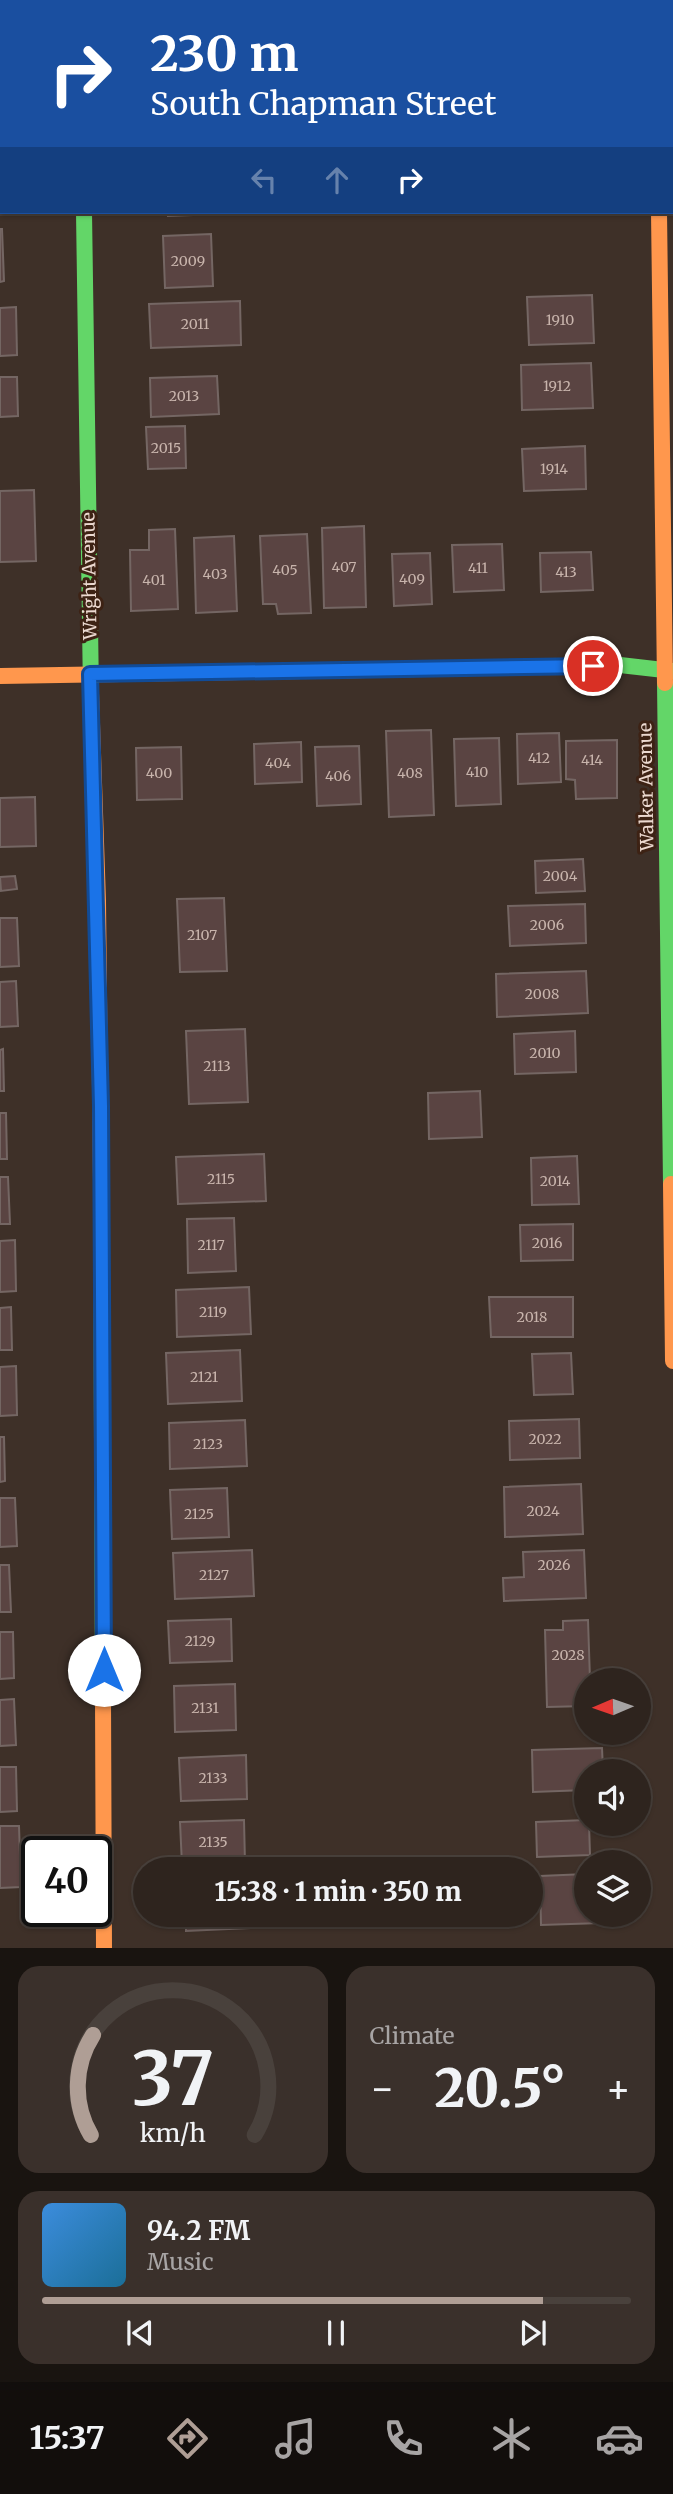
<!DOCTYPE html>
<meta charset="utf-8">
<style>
:root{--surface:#2e241e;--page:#3a302b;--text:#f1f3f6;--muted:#a7a4a4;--line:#49413c;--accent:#af9e95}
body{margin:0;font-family:Merriweather,serif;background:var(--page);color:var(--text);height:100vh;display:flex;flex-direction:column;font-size:26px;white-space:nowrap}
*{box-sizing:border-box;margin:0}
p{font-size:23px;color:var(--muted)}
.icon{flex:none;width:38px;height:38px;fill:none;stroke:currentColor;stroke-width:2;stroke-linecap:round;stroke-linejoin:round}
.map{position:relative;height:1948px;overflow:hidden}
.details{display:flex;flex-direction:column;gap:18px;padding:18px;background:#191410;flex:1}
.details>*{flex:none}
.banner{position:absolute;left:0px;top:0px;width:674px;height:214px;box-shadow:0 2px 5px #0004,0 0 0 2px var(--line);background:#1a4fa0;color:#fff;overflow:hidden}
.needle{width:46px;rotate:268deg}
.tools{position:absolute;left:574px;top:1668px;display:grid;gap:14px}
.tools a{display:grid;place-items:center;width:77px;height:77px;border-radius:50%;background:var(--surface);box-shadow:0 2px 5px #0004,0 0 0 2px var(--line);font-size:35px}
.speed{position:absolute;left:21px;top:1836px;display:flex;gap:14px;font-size:35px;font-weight:700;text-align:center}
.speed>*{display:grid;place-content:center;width:91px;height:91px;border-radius:50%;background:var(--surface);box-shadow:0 2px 5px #0004,0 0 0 2px var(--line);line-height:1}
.speed .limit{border:4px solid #111;border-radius:10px;background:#fff;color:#111}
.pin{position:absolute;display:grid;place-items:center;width:60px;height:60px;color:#fff;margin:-30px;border:4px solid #fff;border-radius:50%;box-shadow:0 2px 7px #0007}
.me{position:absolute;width:77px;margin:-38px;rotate:0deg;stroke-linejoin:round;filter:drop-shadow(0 0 5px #0008)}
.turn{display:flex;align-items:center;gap:24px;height:147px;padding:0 35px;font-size:32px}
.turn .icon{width:91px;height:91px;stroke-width:2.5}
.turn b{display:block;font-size:49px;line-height:60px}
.lanes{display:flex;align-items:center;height:66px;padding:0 35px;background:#0003;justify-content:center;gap:35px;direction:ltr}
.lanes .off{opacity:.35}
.big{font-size:52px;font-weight:800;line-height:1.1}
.details .tile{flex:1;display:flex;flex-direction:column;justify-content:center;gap:10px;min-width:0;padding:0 24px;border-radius:21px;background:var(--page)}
.details .dial{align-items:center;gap:0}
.dial svg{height:182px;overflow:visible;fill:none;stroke:var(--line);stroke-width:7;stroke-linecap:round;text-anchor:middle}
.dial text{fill:var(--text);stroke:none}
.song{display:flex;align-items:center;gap:21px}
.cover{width:84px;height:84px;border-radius:10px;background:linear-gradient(135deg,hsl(210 70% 55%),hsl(200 70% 35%))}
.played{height:7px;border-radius:4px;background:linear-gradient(90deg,var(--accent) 85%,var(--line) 85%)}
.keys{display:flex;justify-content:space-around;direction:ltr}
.heat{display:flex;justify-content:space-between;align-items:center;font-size:38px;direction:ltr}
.details .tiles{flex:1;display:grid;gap:18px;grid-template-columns:1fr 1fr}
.tile:last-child{grid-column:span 2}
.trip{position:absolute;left:133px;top:1857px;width:410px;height:70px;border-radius:35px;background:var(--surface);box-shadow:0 2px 5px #0004,0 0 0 2px var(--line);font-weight:800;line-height:70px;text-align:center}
.tab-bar{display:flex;height:112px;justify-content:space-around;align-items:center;background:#120e0c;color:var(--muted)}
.tab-bar .icon{width:49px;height:49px}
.tab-bar .selected{color:var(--accent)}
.tab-bar b{font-size:32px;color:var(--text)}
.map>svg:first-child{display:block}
.building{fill:#5a4442;stroke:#746663;stroke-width:2}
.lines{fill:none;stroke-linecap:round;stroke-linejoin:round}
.street{stroke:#6e6152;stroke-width:26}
.fast{stroke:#63d668;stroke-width:16}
.slow{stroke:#ff974d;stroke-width:16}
.route-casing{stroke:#114b97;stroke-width:18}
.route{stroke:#1a73e8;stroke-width:12}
.labels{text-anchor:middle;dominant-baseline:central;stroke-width:6;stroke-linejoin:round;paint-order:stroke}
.number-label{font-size:14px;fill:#c8b4ac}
.street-label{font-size:18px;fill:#ecd9d0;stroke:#3d2214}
</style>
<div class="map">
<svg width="673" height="1948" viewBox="0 0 673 1948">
<rect width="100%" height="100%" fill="#3e3028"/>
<g class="building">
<polygon points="0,0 20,2 2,2 0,73"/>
<polygon points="387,0 561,0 562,2 387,2"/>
<polygon points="168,212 219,212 219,214 168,216"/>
<polygon points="0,229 2,229 4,281 0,282"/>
<polygon points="211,234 213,286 165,288 163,236"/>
<polygon points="592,295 594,343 529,345 527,297"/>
<polygon points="240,301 241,345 151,348 149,304"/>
<polygon points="16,307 17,355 0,356 0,308"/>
<polygon points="591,363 593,408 522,410 521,365"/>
<polygon points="217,376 219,414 151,417 150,378"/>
<polygon points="0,377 17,377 18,416 0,417"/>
<polygon points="185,426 186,468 148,469 146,427"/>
<polygon points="585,446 586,489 524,491 522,449"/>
<polygon points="34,490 36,561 0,562 0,491"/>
<polygon points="364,526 366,607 324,608 322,528"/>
<polygon points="175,529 178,609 131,611 130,550 149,550 149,530"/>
<polygon points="307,534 311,613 278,614 276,604 263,604 260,536"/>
<polygon points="234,536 237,611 196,613 194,538"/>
<polygon points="502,544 504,590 454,592 452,545"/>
<polygon points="591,552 593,590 541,592 540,553"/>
<polygon points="430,553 432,604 394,606 392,554"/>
<polygon points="431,730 434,815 389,817 386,731"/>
<polygon points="559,733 561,782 518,784 517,734"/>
<polygon points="499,738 501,804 456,806 454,739"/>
<polygon points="617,740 617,798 576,799 575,780 566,779 566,741"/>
<polygon points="301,742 302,782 255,784 254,744"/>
<polygon points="359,746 361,804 317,806 315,747"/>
<polygon points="181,747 182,799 137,800 136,748"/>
<polygon points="35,797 36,846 0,847 0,798"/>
<polygon points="583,859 585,891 536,893 535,861"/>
<polygon points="15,876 17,889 1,891 0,877"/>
<polygon points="224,898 227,971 180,972 177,899"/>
<polygon points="585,904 586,943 510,946 508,906"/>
<polygon points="0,918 17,918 19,966 0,967"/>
<polygon points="586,971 588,1013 497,1017 496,974"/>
<polygon points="16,981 18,1026 0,1027 0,982"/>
<polygon points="245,1029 248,1102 189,1104 186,1031"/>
<polygon points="575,1031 576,1072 515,1074 514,1034"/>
<polygon points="3,1049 4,1091 0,1091 0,1050"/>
<polygon points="480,1091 482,1137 429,1139 428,1093"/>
<polygon points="0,1113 6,1113 7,1159 0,1159"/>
<polygon points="264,1154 266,1201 178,1204 176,1157"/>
<polygon points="577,1156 579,1204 532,1205 531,1158"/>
<polygon points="0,1177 8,1177 10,1224 0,1224"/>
<polygon points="234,1218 236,1271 188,1273 187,1219"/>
<polygon points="573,1224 573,1260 521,1261 520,1225"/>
<polygon points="15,1240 16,1291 0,1292 0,1241"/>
<polygon points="249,1287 251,1334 177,1337 176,1290"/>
<polygon points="489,1297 573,1297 573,1337 491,1337"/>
<polygon points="11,1307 12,1350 0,1350 0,1308"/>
<polygon points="240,1350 242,1401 168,1404 166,1353"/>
<polygon points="571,1353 573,1394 534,1395 532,1354"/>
<polygon points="16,1366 17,1415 0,1416 0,1367"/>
<polygon points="579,1419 580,1458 510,1460 509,1421"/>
<polygon points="245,1420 247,1466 170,1469 169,1423"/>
<polygon points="0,1437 4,1437 5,1481 0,1482"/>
<polygon points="581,1484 583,1534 505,1537 504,1487"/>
<polygon points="227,1488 229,1537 172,1539 170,1490"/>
<polygon points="0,1498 15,1498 17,1546 0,1547"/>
<polygon points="252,1550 254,1596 175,1599 173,1553"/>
<polygon points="584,1550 586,1598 504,1601 503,1578 524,1577 523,1552"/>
<polygon points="0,1565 9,1565 11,1612 0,1612"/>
<polygon points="231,1619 232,1661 170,1663 168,1621"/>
<polygon points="588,1620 590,1680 586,1680 586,1706 547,1707 545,1630 563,1630 563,1621"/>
<polygon points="0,1632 13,1632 14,1678 0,1679"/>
<polygon points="235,1684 236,1730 175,1732 174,1686"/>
<polygon points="14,1699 16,1745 0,1746 0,1700"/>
<polygon points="602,1748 603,1771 586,1771 586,1790 533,1792 532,1750"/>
<polygon points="246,1755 247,1799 181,1801 179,1758"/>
<polygon points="0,1767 16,1767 17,1811 0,1812"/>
<polygon points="244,1820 245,1863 182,1865 180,1822"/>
<polygon points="586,1820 586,1824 589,1824 590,1855 537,1857 536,1822"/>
<polygon points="0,1826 19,1826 21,1887 0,1888"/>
<polygon points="586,1874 586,1914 601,1914 601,1923 541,1925 540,1876"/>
<polygon points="186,1914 249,1914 250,1928 186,1931"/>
</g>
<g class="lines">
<polyline class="street" points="81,0 81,2"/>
<g class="fast">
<polyline points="655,0 655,2"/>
<polyline points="84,212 91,693"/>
<polyline points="365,670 620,665 673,671"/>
<polyline points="665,683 671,1184"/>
<polyline points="101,1181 103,1698"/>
</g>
<g class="slow">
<polyline points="659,212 665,683"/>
<polyline points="0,676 365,670"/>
<polyline points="91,693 98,901 101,1181"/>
<polyline points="671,1184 673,1361"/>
<polyline points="103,1698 104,1948"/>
</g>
</g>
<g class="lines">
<g class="route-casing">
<polyline id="route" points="104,1670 101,1106 90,674 593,666"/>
</g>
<use href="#route" class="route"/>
</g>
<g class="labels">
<g class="number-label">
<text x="188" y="261">2009</text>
<text x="560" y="320">1910</text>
<text x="195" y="324">2011</text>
<text x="557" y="386">1912</text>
<text x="184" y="396">2013</text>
<text x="166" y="448">2015</text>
<text x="554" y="469">1914</text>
<text x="344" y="567">407</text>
<text x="478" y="568">411</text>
<text x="285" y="570">405</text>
<text x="566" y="572">413</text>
<text x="215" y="574">403</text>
<text x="412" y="579">409</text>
<text x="154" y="580">401</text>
<text x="539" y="758">412</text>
<text x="592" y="760">414</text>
<text x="278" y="763">404</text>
<text x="477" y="772">410</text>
<text x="159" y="773">400</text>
<text x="410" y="773">408</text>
<text x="338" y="776">406</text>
<text x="560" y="876">2004</text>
<text x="547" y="925">2006</text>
<text x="202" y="935">2107</text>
<text x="542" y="994">2008</text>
<text x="545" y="1053">2010</text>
<text x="217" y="1066">2113</text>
<text x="221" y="1179">2115</text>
<text x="555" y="1181">2014</text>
<text x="547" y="1243">2016</text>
<text x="211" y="1245">2117</text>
<text x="213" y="1312">2119</text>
<text x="532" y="1317">2018</text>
<text x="204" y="1377">2121</text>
<text x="545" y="1439">2022</text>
<text x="208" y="1444">2123</text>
<text x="543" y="1511">2024</text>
<text x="199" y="1514">2125</text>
<text x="554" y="1565">2026</text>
<text x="214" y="1575">2127</text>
<text x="200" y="1641">2129</text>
<text x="568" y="1655">2028</text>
<text x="205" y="1708">2131</text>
<text x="213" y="1778">2133</text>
<text x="213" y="1842">2135</text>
</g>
<g class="street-label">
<text transform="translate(89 576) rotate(-91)">Wright Avenue</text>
<text transform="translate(646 787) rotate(-91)">Walker Avenue</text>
</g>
</g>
</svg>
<div class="tools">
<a><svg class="needle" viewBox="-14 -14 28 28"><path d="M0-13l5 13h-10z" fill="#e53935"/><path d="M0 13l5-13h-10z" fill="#a7a4a4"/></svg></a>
<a><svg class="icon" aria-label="sound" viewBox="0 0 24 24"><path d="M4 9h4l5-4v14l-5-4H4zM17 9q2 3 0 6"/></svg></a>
<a><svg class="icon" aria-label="layers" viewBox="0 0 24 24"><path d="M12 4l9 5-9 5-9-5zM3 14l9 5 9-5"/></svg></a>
</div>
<div class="speed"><div class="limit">40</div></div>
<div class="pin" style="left:593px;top:666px;background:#d93025"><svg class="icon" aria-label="arrive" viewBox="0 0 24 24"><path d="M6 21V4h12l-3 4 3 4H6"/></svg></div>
<svg class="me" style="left:104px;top:1670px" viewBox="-20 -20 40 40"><circle r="19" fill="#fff"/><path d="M0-13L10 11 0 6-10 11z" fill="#1a73e8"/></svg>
<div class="trip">15:38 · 1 min · 350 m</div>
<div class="banner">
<div class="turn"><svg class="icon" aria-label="right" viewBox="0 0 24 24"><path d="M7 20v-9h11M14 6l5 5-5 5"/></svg><div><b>230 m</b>South Chapman Street</div></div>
<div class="lanes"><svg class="icon off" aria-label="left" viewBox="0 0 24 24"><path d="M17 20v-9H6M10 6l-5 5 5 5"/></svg><svg class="icon off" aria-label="ahead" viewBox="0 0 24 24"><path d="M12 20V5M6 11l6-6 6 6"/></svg><svg class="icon" aria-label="right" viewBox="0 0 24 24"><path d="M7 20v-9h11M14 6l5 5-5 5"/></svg></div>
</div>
</div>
<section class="details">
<div class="tiles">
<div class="tile dial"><svg viewBox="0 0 100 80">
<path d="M14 69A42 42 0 1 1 86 69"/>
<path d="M14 69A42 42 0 0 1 15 25" stroke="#af9e95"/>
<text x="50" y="56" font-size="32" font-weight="700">37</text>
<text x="50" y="72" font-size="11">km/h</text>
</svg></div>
<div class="tile"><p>Climate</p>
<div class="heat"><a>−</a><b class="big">20.5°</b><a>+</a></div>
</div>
<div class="tile">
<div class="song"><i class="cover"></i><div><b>94.2 FM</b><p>Music</p></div></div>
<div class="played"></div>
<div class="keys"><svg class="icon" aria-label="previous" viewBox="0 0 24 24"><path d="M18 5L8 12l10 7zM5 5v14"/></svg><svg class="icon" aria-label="pause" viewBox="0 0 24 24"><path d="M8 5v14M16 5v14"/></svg><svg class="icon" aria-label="next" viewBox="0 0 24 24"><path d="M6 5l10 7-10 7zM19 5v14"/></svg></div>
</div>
</div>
</section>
<nav class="tab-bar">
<b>15:37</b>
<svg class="icon selected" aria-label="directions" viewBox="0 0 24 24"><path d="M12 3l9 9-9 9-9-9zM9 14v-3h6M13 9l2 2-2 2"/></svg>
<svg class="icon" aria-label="music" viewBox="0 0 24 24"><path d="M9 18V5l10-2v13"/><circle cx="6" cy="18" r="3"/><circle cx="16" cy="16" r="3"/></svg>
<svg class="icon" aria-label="phone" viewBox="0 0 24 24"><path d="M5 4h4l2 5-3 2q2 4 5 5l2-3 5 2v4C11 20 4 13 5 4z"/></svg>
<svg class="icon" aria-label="climate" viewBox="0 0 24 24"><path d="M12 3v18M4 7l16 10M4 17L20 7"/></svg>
<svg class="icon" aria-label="car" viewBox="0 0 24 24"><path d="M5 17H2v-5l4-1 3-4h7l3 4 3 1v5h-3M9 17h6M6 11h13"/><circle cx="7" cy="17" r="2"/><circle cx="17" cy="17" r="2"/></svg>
</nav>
